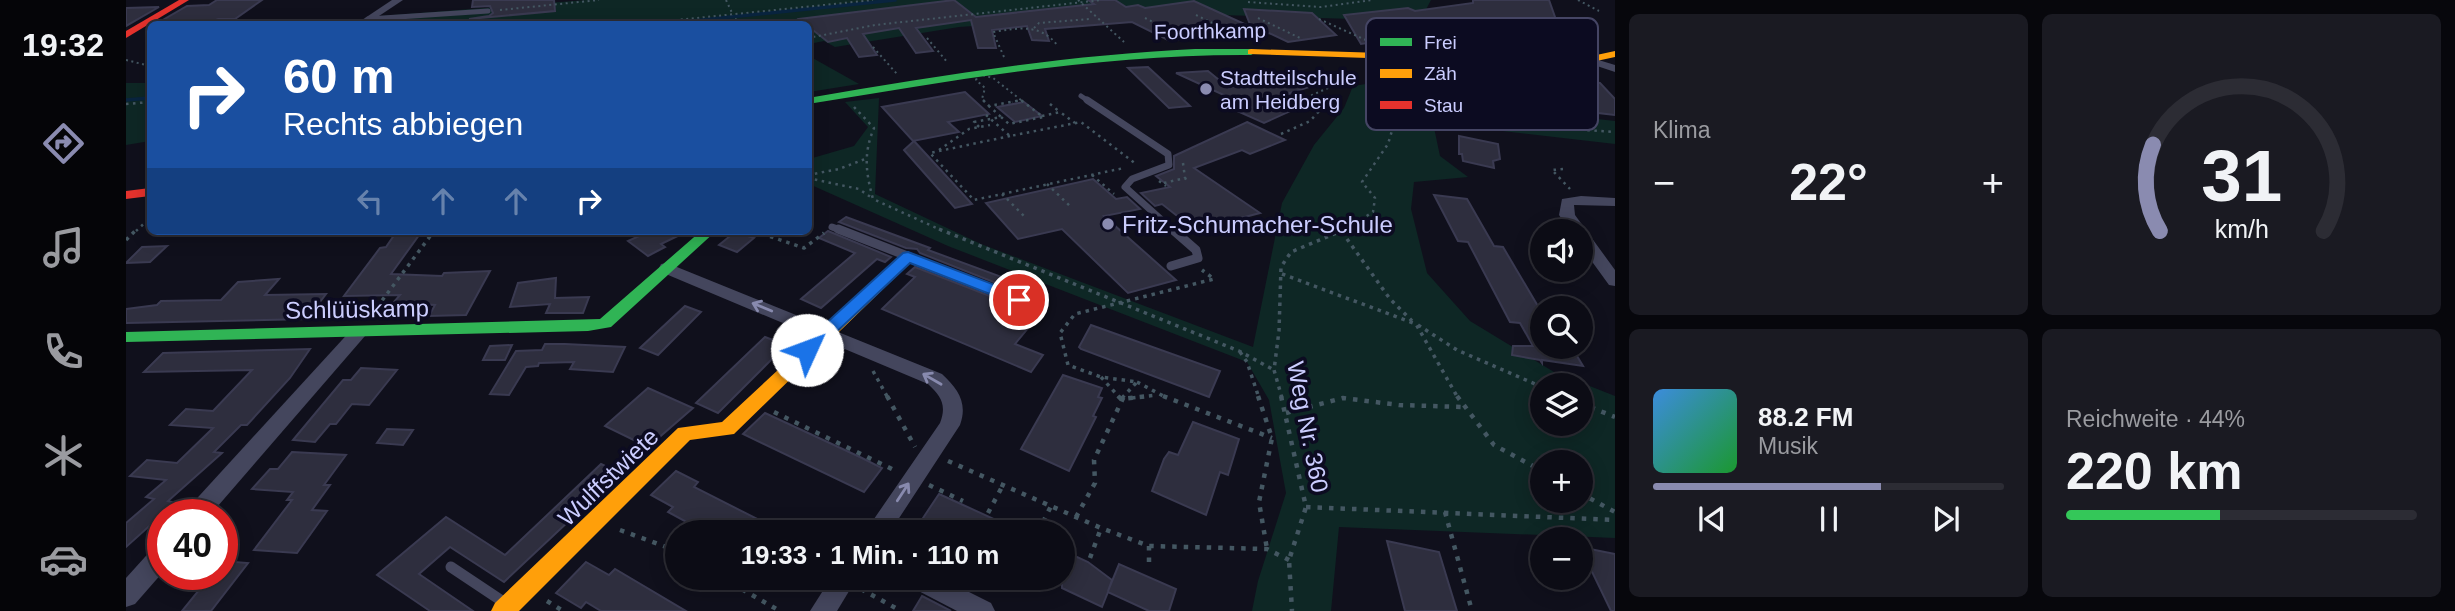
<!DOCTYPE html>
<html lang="de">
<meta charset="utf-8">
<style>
:root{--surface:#0c0c15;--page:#1a1a22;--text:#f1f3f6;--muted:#9a9ba0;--line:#2c2c34;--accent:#8a8bb0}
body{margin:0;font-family:Helvetica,sans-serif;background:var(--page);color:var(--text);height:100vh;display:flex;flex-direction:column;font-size:26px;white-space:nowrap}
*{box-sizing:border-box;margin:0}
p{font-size:23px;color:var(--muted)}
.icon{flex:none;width:38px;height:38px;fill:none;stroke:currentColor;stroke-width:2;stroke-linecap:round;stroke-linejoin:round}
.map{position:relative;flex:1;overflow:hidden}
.sheet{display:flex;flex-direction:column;gap:14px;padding:14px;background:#07070c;width:840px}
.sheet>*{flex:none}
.hud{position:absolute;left:21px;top:21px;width:665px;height:214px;border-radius:10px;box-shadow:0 4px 18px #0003,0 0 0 2px var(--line);background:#1a4fa0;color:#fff;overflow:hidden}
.controls{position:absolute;left:1404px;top:219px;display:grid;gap:14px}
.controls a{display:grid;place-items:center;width:63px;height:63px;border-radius:50%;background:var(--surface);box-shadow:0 4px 18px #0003,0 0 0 2px var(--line);font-size:35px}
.speed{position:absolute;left:21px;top:499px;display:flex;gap:14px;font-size:35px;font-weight:700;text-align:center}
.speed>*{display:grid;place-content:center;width:91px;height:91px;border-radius:50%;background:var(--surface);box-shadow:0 4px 18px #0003,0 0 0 2px var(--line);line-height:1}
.speed .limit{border:10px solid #d22;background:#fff;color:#111}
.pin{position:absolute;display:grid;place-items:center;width:60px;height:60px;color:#fff;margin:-30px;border:4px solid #fff;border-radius:50%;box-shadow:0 2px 7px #0007}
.me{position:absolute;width:77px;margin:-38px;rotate:47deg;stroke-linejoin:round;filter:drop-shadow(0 0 5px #0008)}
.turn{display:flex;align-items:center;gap:24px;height:147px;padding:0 21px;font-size:32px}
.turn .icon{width:91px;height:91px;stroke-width:2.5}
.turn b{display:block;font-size:49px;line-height:60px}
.lanes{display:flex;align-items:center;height:66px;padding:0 21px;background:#0003;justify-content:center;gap:35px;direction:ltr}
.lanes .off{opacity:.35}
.big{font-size:52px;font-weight:700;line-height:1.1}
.sheet .widget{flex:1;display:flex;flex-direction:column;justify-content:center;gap:10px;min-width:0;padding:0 24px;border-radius:10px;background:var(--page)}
.sheet .dial{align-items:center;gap:0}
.dial svg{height:182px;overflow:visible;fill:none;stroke:var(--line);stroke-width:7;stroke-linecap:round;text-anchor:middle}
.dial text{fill:var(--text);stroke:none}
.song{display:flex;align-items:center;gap:21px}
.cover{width:84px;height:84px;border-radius:10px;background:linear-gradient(135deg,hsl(210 70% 55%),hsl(130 70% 35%))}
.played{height:7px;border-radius:4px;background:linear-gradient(90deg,var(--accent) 65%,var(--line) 65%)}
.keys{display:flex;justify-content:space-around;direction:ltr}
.heat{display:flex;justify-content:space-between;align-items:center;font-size:38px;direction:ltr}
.charge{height:10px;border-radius:5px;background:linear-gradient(90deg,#34c759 44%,var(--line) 0)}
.sheet .tiles{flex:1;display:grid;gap:14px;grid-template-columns:repeat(2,1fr)}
.trip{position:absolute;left:539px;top:520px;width:410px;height:70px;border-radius:35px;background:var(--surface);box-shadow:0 4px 18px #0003,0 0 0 2px var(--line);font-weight:700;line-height:70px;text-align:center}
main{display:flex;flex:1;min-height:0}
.tabs{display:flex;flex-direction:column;width:126px;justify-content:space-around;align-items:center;background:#050508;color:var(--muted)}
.tabs .icon{width:49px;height:49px}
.tabs .current{color:var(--accent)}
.tabs b{font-size:32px;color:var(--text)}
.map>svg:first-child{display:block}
.green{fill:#0e2725;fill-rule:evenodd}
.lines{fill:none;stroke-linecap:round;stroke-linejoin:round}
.stream{stroke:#09243f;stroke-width:3.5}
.building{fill:#2e2e3e;stroke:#3a3a51;stroke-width:2}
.path-far3{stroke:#445762;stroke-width:2;stroke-dasharray:2 3.5;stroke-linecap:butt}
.path-far2{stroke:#445762;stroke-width:2.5;stroke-dasharray:2.5 4.5;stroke-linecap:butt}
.path-far1{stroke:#445762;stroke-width:3.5;stroke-dasharray:3.5 5;stroke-linecap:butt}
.path{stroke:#445762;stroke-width:4.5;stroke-dasharray:4.5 7;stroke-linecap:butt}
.lane-far3{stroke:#44465d;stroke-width:5}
.lane-far2{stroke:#44465d;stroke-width:7}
.lane-far1{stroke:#44465d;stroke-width:9}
.lane{stroke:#44465d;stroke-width:11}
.street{fill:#44465d;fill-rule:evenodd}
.fast{fill:#30b455;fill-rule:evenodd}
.slow{fill:#ff9f0a;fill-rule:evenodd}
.jam{fill:#e5322d;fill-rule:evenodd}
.oneway{stroke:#888aae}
.route{fill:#1a73e8;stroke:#114b97;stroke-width:2}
.poi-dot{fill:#8a8bb0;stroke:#0c0b21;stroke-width:2.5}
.labels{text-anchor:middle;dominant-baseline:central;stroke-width:7;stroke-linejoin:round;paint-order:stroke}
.far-street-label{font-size:21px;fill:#cbcdff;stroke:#0c0b21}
.far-poi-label{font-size:21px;fill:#cbcdff;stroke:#0c0b21;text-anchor:start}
.poi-label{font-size:24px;fill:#cbcdff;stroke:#0c0b21;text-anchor:start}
.street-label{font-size:24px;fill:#cbcdff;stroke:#0c0b21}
.key{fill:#0c0b21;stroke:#454564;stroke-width:2}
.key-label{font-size:19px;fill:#cbcdff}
</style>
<main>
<nav class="tabs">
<b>19:32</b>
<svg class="icon current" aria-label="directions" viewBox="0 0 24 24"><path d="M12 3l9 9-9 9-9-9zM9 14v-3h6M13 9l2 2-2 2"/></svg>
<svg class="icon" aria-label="music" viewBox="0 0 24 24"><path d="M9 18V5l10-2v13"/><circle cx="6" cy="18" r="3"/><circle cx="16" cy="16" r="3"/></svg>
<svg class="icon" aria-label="phone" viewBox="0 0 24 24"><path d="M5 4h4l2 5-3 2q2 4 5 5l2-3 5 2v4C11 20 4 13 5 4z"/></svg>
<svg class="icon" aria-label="climate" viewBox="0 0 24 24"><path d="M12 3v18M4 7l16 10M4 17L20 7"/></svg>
<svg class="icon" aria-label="car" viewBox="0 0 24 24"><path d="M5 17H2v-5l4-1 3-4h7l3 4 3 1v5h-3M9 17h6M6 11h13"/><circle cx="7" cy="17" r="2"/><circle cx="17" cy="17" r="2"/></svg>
</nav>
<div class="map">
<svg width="1489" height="611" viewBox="0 0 1489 611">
<rect width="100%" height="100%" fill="#10101c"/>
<g class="green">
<polygon points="460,0 1305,0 1294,21 1026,13 833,27 709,47 698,41 683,44 682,24 630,24 619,19 615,21 621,24 243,24 254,16"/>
<polygon points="683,56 733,84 683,92"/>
<path d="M1247 61 1315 67 1347 105 1489 121V144L1307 123 1314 156 1342 177 1288 182 1285 209 1301 273 1344 321 1428 372 1489 396V538L1213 527 1205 611H1126L1132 581 1160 493 1143 400 1121 362 822 246 683 184V159L728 146 742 127 719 102 753 98 749 194 855 244 1127 347 1156 203 1188 145 1218 108 1227 86 1260 81ZM1416 385H1454V424H1416ZM1416 462H1454V500H1416Z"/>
<polygon points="0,83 24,83 24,141 0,145"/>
</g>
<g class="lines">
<g class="stream">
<polyline points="536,24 769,0"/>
<polyline points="0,100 24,98"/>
</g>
</g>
<g class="building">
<polygon points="91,0 136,0 109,19 92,19 82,23 30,24 61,6 83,5"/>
<polygon points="347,0 428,0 429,11 343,19 363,16 367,13 364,6 346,7"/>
<polygon points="828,0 850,17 968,4 962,0 989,0 1000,7 1012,5 1019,8 1068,1 1125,27 1118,9 1186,13 1210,35 1162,42 1143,33 1098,40 1088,34 1044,41 1006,22 919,29 923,41 906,40 901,26 866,30 870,48 852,48 845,20 790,28 807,51 790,53 773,28 737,34 751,55 733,57 721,38 702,42 673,19"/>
<polygon points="1347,0 1423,0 1435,34 1412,37 1420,40 1362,49 1340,40 1296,47 1276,38 1235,44 1218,15 1282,8 1289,11 1347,3"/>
<polygon points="33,7 0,26 0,8"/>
<polygon points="1022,67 1064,106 1043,108 1002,68"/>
<polygon points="1082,71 1103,88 1122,81 1128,84 1143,79 1151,82 1166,77 1186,86 1161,94 1182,103 1138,123 1111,111 1124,107 1050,73"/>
<polygon points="1441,80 1474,83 1489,99 1489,115 1472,113"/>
<polygon points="839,92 863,114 822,122 833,132 787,141 756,107"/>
<polygon points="898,102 916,116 889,122 871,107"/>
<polygon points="1121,122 1159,140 1124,154 1116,150 1068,168 1134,213 1069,230 1036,204 1029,206 1015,193 1044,187 1030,176 1048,169 1048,156"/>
<polygon points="1333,136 1372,144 1374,159 1367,161 1368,168 1337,161 1336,154 1333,154"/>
<polygon points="788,141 846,204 829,208 778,150"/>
<polygon points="967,179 990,199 1001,197 1014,209 978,216 1050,280 1002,293 936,229 892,239 860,203"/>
<polygon points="1308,195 1341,199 1368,246 1377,247 1416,313 1416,346 1445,346 1457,366 1416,360 1416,363 1414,360 1386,355 1387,346 1407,346 1394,323 1384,322 1342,242 1332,241"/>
<polygon points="720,217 804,248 802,250 914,291 908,298 794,253 791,249 780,248 713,222"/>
<polygon points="271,231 296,231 265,274 316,276 318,273 364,271 340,315 303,316 309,305 267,303 274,295 218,296 254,248 260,247"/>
<polygon points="524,231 562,231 535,244 539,247 522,256 502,241"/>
<polygon points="702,231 765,257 759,262 751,259 695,308 675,299 729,253 693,238"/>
<polygon points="609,232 628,238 611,252 593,245"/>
<polygon points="41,246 24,262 0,263 16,247"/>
<polygon points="789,267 913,315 889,344 917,355 905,372 756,309 789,277 781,274"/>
<polygon points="430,278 429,298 463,297 457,313 420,313 424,304 384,307 392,283"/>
<polygon points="153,279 139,295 200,294 181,319 0,323 0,309 31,305 35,301 95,300 112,282"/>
<polygon points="559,306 575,312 532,355 514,348"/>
<polygon points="965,325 1094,371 1083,397 955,349 953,347"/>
<polygon points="639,337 660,345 592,413 570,403"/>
<polygon points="419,344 439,344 499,347 487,372 444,369 448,362 413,363 412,366 400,367 383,395 364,394 390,351 416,350"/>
<polygon points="386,345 379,360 357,360 364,346"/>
<polygon points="184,349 164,378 121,425 115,425 88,452 96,453 42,501 49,503 0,547 0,523 28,499 20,497 40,480 4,476 21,460 51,463 87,428 44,425 60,409 87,411 126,370 18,372 37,353"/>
<polygon points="235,368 271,370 243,405 226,404 210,424 204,424 189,442 167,440 217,380 225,380"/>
<polygon points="937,375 976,388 972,397 976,398 967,416 970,417 943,471 895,449"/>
<polygon points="522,388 567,408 522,447 479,426"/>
<polygon points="639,413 736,458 756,468 738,492 617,434"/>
<polygon points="1067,422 1113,439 1102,475 1094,472 1080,515 1026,491 1038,459 1043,452 1052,455"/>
<polygon points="261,429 287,430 277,445 251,443"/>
<polygon points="166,452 220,455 198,485 204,485 186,510 201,511 171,553 128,550 166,500 161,500 167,492 126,489 144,469 152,469"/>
<polygon points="475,464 494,473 378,582 324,547 293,574 347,611 304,611 251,575 320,517 379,555"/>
<polygon points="550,471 572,482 568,487 657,532 579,532 542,512 547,507 525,495"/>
<polygon points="813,494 835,504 896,532 818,532 795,521"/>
<polygon points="1261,541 1313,552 1331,611 1279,611"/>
<polygon points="1454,547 1489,554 1489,611 1485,611"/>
<polygon points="936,550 962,562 986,580 982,591 993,564 1050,589 1043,611 1023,611 982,592 976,607 936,588"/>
<polygon points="96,561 122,563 85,611 56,611 86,574 96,574"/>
<polygon points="460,562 483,575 489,569 560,611 475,611 460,602 455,608 430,593"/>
<polygon points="796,596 825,611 787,611"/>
</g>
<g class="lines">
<g class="path-far3">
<polyline points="600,0 607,15"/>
<polyline points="952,0 998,42"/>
<polyline points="1452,0 1473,11"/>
<polyline points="1122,2 1195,7 1246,0"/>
<polyline points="374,10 473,0"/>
<polyline points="1070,15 1115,37"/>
<polyline points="1019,18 1057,37"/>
<polyline points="1132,18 1174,38"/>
<polyline points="609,19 624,24"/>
<polyline points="1193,19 1242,41"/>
<polyline points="1254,22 1307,43"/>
<polyline points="511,24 747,0"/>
<polyline points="1320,25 1373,45"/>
<polyline points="908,28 913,23 964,19"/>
<polyline points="682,38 749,25 976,0"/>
<polyline points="801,38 822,63"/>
<polyline points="1439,46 1408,33 1428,23 1464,26"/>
<polyline points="747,47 771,74"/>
<path d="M878 57 867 32C893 28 914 23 932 46"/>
<polyline points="0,60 24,66"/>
<polyline points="1312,70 1317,86 1307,92 1314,102"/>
<polyline points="895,100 897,102"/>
<polyline points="859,102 856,99 859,88 850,80 853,74 867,78 895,100 886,102"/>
<polyline points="1184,102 1177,99 1209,85 1207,81 1213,76"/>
</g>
<g class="path-far2">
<polyline points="857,100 863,106 895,100"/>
<polyline points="1311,100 1335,116"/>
<polyline points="0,104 24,102"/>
<polyline points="924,104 934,112"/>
<path d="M728 107 748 128C737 154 740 173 747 199L817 231"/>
<polyline points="860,115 884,136 955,122 1010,164"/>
<polyline points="916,116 934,112 949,123"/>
<polyline points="875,117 883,124 917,117 895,100"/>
<polyline points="853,127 848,122 875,117 863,106"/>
<polyline points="1155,134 1184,121 1197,107 1179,100"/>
<polyline points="884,136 804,153 848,200 998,168"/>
<polyline points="813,150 843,129 864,125"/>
<polyline points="1057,163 1059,178"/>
<polyline points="1437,169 1426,170 1444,189"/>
<polyline points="682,175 713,169 739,159"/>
<polyline points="966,175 988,194"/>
<polyline points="682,178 733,189 746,198"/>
<polyline points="1033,181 1040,186"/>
<polyline points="1038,183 1059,178 1061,181"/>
<polyline points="921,184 945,207"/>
<polyline points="876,194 899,217"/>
<polyline points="996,220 1025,227"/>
<polyline points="10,231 24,218"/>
<polyline points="1217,231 1247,212 1249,198 1236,182 1262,144 1268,124 1279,114 1293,111 1384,125 1489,132"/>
</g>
<g class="path-far1">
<polyline points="813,229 1113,351 1148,370"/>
<polyline points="628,231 678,248 698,233"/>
<polyline points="1216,232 1264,299 1286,321"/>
<polyline points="0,240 11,229"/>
<polyline points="1156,274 1290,324 1332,398"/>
<polyline points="246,314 308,231"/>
<polyline points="1292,325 1331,350 1416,387"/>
<polyline points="1114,352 1121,362 1133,398"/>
<polyline points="747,371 762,398"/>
<polyline points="975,377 994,398"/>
<polyline points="1011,382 1041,398"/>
<polyline points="996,398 1011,382 975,377 942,365 934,333 949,314 1088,279 1076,270"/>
<polyline points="1006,398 1031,395"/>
<polyline points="1156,398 1148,370 1153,331 1155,267 1165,252 1220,229"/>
</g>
<g class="path">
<polyline points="761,396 789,447"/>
<polyline points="992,396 995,399 1022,396"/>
<polyline points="1037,396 1146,438"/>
<polyline points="1132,396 1146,438 1133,502 1141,549"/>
<polyline points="1155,396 1180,507 1163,560 1166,611"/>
<polyline points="1331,396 1368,445 1416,471"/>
<polyline points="1454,403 1489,417"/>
<polyline points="648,412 770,471"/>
<polyline points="1160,413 1217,398 1273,405 1337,407"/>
<polyline points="822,461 975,528 1023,546 1141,549 1163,560"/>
<polyline points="803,485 837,501"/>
<polyline points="1454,493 1489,512"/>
<polyline points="1180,507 1489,520"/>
<polyline points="1319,512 1346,611"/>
<polyline points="862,513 877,485"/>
<polyline points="950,517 969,483 968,460 998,396"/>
<polyline points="494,530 551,551"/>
<polyline points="912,532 925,506"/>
<polyline points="1023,546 1023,568"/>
<polyline points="964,558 975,528"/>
<polyline points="596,578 654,611"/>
<polyline points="735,589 775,611"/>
<polyline points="421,601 437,611"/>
</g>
<g class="lane-far3">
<polyline points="242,19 362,11"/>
<polyline points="955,96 964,102"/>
</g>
<g class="lane-far2">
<polyline points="961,100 1042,154 1043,165 1006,179 999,187 1048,231"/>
<polyline points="706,227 717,231"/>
</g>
<g class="lane-far1">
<polyline points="712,229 915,308"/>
<polyline points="1045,266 1072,258 1070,250 1046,229"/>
</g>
<polyline class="lane" points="325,567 376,601"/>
<g class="street">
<polygon points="266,0 277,0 241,24 230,24"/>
<polygon points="1466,58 1489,65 1489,72 1462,63 1462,59"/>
<polygon points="1455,196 1489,198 1489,206 1448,205 1449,215 1489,270 1489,286 1483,285 1454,245 1454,231 1444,231 1433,215 1436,199"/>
<path d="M541 263 816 374C832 389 842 403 834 425L764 532H739L814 423C821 405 815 396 802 384L535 272 533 268 535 264Z"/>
<polygon points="233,326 242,332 239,336 85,514 60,514 63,507 227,328"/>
<polygon points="37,544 37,572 9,604 0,607 0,578 28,547"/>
<polygon points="705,578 731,578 711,611 684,611"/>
<polygon points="780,578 815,578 865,603 869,611 831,611 783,586"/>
</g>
<g class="fast">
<path d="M1069 49H1125L1130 52 1125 55C975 54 830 80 682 104V98C811 76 939 55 1069 49Z"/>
<polygon points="575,231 590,231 485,327 462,331 0,342 0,332 474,319"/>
</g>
<g class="slow">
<polygon points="1125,49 1452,59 1489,51 1489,57 1452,65 1122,54 1122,50"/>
<polygon points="782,253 787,254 789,257 787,260 608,434 564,440 393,611 365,611 369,603 552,428 596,422 777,254"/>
</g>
<g class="jam">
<polygon points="53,0 63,0 0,38 0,31"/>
<polygon points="24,188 24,196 0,199 0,191"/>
</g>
</g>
<defs><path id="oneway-shaft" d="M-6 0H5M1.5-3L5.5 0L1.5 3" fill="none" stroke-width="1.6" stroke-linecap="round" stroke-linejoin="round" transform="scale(1.75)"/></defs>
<g class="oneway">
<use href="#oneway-shaft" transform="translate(636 307) rotate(-158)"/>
<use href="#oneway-shaft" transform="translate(806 379) rotate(-150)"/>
<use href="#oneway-shaft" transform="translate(777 492) rotate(-57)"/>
</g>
<polygon class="route" points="782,252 898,296 901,300 893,305 887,303 784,263 687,354 675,354 673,350 675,346 777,253"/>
<g class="poi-dot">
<circle cx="1080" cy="89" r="7"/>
<circle cx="982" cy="224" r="7"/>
</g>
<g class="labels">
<g class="far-street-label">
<text transform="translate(1084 31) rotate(-1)">Foorthkamp</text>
</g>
<g class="far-poi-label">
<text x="1094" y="77">Stadtteilschule<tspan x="1094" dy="24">am Heidberg</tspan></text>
</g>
<g class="poi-label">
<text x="996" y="224">Fritz-Schumacher-Schule</text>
</g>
<g class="street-label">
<text transform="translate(231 309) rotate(-1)">Schlüüskamp</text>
<text transform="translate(1182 427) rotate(79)">Weg Nr. 360</text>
<text transform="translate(482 477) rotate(-44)">Wulffstwiete</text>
</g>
</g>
<rect x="1240" y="18" width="232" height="112" rx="10" class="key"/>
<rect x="1254" y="38" width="32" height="8" fill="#30b455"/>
<rect x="1254" y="69" width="32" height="9" fill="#ff9f0a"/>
<rect x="1254" y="101" width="32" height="8" fill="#e5322d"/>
<g class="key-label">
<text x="1298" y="49">Frei</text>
<text x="1298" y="80">Zäh</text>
<text x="1298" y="112">Stau</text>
</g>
</svg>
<div class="controls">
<a><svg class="icon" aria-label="sound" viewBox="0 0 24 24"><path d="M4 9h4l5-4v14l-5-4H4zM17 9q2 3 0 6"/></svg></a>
<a><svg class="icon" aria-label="search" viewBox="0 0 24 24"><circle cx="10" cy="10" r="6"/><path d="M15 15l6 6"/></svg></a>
<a><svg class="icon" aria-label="layers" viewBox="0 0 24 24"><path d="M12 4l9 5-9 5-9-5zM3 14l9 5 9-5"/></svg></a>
<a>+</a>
<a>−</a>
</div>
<div class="speed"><div class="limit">40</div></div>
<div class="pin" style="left:893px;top:300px;background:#d93025"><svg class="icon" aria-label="arrive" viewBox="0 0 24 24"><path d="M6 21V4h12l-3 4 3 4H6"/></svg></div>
<svg class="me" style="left:681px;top:350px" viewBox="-20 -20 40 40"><circle r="19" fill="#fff"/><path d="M0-13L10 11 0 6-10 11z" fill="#1a73e8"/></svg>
<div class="trip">19:33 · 1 Min. · 110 m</div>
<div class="hud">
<div class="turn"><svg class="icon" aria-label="right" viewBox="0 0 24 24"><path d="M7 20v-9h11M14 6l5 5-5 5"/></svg><div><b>60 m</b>Rechts abbiegen</div></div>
<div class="lanes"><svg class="icon off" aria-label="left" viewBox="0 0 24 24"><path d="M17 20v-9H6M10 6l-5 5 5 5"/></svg><svg class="icon off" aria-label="ahead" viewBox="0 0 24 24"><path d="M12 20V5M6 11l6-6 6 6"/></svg><svg class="icon off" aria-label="ahead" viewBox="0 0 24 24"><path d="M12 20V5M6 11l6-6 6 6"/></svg><svg class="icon" aria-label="right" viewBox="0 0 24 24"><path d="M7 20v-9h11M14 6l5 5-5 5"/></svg></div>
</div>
</div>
<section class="sheet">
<div class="tiles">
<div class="widget"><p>Klima</p>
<div class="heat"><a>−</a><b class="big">22°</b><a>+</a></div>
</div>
<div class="widget dial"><svg viewBox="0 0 100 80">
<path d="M14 69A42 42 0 1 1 86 69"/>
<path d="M14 69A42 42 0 0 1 11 31" stroke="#8a8bb0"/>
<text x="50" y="56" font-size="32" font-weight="700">31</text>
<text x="50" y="72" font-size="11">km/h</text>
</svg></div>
<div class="widget">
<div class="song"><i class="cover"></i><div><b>88.2 FM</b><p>Musik</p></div></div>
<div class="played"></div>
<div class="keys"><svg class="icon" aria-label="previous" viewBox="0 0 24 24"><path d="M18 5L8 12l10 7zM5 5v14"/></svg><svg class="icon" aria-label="pause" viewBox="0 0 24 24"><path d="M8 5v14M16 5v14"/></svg><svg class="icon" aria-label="next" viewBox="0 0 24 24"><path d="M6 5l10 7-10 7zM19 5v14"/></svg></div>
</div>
<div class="widget"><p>Reichweite · 44%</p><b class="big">220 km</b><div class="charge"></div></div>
</div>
</section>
</main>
